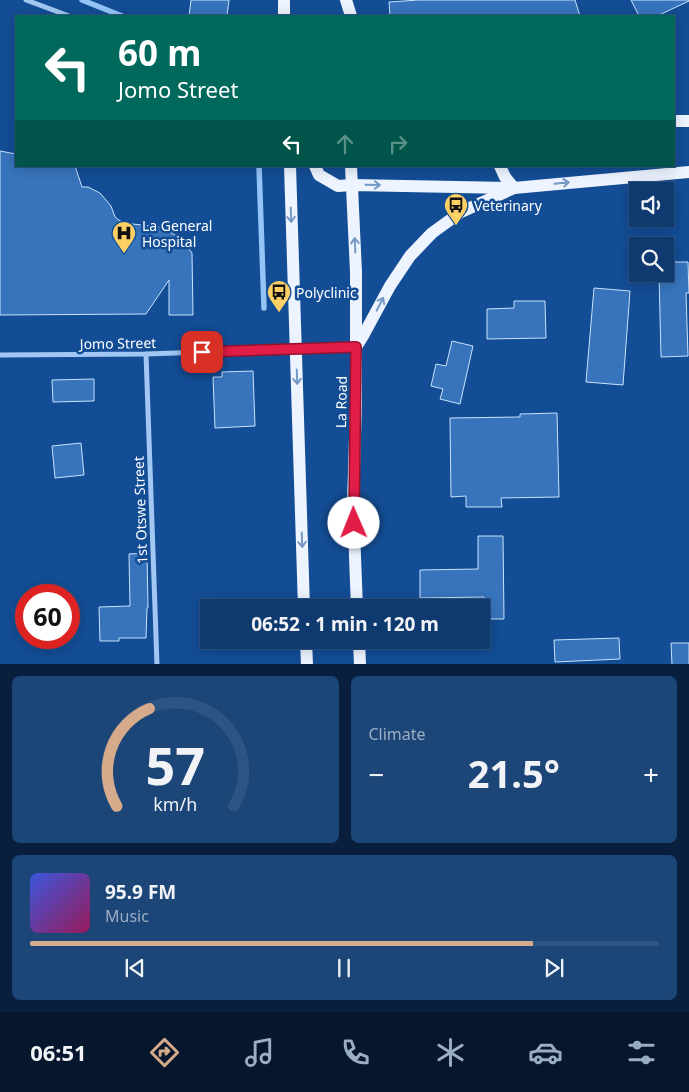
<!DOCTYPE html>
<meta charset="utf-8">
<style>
:root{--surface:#0e3a70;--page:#1c4578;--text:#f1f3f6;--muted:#9badc3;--line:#2e5483;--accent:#d6ab8b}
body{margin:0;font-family:"Noto Sans",sans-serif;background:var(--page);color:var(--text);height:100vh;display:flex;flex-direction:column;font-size:19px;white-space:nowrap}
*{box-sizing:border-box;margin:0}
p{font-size:16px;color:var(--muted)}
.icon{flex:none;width:28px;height:28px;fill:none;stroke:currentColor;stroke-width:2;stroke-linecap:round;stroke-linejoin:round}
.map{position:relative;height:664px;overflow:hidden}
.side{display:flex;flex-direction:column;gap:12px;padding:12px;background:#08203e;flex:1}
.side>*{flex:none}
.banner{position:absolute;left:15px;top:15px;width:660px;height:152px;border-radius:0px;box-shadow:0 2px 12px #0003,0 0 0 1px var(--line);background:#00695c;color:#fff;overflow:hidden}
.fabs{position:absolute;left:629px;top:182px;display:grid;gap:10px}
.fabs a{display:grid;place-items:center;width:45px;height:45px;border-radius:0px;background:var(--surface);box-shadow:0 2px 12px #0003,0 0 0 1px var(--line);font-size:25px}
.speed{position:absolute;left:15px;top:584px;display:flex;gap:10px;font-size:25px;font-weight:700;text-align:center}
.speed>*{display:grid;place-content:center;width:65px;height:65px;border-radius:50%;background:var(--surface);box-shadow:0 2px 12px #0003,0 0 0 1px var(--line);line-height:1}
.speed .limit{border:8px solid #d22;background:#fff;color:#111}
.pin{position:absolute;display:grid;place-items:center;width:42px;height:42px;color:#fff;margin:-21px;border-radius:10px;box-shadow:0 2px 8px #0006}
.me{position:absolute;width:55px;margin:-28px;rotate:359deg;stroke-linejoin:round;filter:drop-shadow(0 0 4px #0008)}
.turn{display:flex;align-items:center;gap:18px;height:105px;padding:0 20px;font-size:22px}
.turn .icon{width:65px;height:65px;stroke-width:2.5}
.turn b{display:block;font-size:35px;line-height:42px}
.lanes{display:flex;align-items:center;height:48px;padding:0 20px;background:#0003;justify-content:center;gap:25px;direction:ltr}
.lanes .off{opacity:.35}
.big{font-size:38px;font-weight:700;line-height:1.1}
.side .widget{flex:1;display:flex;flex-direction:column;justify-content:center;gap:8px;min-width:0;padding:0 18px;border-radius:8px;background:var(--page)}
.side .dial{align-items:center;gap:0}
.dial svg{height:130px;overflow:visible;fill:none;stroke:var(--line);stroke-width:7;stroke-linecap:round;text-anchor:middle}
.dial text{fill:var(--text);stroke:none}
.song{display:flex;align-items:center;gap:15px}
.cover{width:60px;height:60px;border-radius:8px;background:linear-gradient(135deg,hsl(230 70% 55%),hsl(330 70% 35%))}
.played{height:5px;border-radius:2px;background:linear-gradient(90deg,var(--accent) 80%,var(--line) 80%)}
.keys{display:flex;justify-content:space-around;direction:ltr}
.heat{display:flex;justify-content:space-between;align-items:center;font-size:28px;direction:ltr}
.side .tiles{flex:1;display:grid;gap:12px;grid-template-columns:1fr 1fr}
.widget:last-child{grid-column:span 2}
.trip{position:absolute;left:200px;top:599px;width:290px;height:50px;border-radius:0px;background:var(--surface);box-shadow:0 2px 12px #0003,0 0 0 1px var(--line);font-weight:700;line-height:50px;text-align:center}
.tabs{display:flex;height:80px;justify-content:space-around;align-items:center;background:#06172d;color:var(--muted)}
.tabs .icon{width:35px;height:35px}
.tabs .selected{color:var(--accent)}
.tabs b{font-size:22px;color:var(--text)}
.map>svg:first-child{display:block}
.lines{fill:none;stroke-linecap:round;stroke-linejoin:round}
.stream{stroke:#94c3f6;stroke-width:5.5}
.building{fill:#3774bc;stroke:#c9e2fd}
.minor{stroke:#a2c7f2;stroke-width:5}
.primary{stroke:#edf4ff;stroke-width:12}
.oneway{stroke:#7598c5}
.route-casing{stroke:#92132f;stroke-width:12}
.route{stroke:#e11d48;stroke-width:9}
.labels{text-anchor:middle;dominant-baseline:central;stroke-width:5;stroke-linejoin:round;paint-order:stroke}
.poi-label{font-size:14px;fill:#fff;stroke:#134d95;text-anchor:start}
.street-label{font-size:14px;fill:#fff;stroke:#134d95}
</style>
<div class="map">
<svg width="689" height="665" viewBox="0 0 689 665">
<rect width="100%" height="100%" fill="#134d95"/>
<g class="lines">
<g class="stream">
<polyline points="82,0 122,16"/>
<polyline points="259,166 264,308"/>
</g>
</g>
<g class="building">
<polygon points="191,0 229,0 227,16 189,16"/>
<polygon points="419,0 575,0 580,16 390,16 389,2"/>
<polygon points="631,0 689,0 689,1 657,16 639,16"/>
<polygon points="0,151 16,154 16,166 75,166 82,187 88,187 100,193 111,206 115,217 123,223 161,227 182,239 192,253 193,315 169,315 169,280 146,314 0,315"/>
<polygon points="665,262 688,262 689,293 686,293 688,356 661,357 659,274 665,274"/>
<polygon points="594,288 630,291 623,385 586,382"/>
<polygon points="514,301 545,301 546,338 487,339 487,309 514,308"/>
<polygon points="452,341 473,346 460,404 440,399 443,389 431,386 436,364 446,366"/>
<polygon points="253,371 255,426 215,428 213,377 222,377 222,372"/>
<polygon points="94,379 94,401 53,402 52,380"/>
<polygon points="557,413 559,497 501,498 502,507 466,507 466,496 451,497 450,418 520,417 520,414"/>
<polygon points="81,443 84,475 55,478 52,446"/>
<polygon points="478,536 503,536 504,619 484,619 484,597 420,598 420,570 478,569"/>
<polygon points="147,553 148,608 147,608 146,638 119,638 119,641 100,641 99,607 130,606 129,554"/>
<polygon points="619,638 620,659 555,662 554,640"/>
<polygon points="671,643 689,643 689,665 672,665"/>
</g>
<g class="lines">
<g class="minor">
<polyline points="26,0 69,16"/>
<polyline points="146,354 157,665"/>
<polyline points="0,355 146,354 356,347"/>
</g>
<g class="primary">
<polyline points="284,0 284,16"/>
<polyline points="346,0 351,16"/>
<polyline points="674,121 689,121"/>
<polyline points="290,166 304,608"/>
<polyline points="315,166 319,175 338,186 352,185 509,188"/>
<polyline points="351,166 356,272 356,404 353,504 357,608"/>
<polyline points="500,166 505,177 514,188"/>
<polyline points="356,347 364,334 390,286 410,256 432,233 461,212 514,188 689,172"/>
<polyline points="306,640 307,665"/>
<polyline points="359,640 360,665"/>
</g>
</g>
<defs><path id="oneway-shaft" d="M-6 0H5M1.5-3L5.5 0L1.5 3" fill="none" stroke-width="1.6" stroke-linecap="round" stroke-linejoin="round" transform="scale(1.25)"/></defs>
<g class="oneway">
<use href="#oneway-shaft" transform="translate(562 183) rotate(-6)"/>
<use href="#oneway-shaft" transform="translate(373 185) rotate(1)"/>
<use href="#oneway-shaft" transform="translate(291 215) rotate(88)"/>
<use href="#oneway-shaft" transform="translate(355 245) rotate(-93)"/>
<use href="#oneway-shaft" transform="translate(380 304) rotate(-63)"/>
<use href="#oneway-shaft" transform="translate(297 377) rotate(88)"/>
<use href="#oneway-shaft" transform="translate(302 540) rotate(88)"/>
</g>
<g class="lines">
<g class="route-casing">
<polyline id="route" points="202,352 356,347 354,523"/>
</g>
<use href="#route" class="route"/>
</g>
<defs>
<g id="bus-pin" transform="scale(1.25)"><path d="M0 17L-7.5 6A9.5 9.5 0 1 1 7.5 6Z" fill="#ffd063" stroke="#134d95"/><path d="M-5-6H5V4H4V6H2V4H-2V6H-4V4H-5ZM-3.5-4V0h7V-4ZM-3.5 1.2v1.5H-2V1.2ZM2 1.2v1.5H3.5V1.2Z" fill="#111"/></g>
<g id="hospital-pin" transform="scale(1.25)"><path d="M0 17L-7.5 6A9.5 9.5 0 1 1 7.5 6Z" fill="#ffd063" stroke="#134d95"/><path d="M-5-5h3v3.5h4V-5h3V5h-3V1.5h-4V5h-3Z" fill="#111"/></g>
</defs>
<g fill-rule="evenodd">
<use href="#bus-pin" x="456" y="205"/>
<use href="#hospital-pin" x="124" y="233"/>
<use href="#bus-pin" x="279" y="292"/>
</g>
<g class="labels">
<g class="poi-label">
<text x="474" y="205">Veterinary</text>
<text x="142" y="225">La General<tspan x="142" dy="16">Hospital</tspan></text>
<text x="296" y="292">Polyclinic</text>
</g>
<g class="street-label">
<text transform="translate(118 343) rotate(-1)">Jomo Street</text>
<text transform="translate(341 402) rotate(-89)">La Road</text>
<text transform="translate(140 510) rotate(-92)">1st Otswe Street</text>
</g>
</g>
</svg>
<div class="fabs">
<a><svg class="icon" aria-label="sound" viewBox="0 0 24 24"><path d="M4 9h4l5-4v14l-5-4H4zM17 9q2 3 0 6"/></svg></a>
<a><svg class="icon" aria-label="search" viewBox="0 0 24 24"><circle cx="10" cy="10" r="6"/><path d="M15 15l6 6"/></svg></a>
</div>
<div class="speed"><div class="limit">60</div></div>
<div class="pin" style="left:202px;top:352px;background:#d93025"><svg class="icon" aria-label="arrive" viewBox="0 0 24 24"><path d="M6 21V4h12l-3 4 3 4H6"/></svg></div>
<svg class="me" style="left:354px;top:523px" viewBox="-20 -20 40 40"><circle r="19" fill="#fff"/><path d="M0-13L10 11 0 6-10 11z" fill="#e11d48"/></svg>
<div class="trip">06:52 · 1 min · 120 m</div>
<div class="banner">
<div class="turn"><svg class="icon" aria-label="left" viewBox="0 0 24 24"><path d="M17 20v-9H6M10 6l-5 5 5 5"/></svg><div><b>60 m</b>Jomo Street</div></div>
<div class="lanes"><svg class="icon" aria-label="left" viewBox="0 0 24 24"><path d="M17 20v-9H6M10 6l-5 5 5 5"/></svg><svg class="icon off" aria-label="ahead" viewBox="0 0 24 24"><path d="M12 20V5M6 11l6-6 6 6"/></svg><svg class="icon off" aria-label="right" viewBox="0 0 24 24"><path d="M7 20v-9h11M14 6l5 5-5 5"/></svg></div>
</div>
</div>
<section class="side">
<div class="tiles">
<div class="widget dial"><svg viewBox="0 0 100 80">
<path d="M14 69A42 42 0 1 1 86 69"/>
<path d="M14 69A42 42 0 0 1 34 9" stroke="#d6ab8b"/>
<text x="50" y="56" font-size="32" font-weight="700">57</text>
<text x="50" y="72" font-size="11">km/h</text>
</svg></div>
<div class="widget"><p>Climate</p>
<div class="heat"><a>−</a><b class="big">21.5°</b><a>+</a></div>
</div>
<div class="widget">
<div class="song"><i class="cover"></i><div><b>95.9 FM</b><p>Music</p></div></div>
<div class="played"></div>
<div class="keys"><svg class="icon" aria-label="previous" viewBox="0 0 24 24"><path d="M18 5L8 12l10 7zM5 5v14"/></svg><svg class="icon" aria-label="pause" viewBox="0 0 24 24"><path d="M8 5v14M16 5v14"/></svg><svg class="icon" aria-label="next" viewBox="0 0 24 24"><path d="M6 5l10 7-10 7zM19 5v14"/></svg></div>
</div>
</div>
</section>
<nav class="tabs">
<b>06:51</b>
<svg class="icon selected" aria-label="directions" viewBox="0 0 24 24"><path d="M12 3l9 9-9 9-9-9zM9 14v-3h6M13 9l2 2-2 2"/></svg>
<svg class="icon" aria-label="music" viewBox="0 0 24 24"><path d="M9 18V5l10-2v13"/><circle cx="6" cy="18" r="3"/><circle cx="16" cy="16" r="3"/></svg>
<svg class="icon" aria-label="phone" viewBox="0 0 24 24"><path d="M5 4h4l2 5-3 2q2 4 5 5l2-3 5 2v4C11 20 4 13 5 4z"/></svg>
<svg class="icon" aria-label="climate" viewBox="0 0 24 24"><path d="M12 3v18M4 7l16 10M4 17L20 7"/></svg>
<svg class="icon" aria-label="car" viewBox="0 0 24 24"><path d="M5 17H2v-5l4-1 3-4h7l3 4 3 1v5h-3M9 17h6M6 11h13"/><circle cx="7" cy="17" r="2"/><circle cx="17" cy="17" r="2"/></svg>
<svg class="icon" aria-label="filters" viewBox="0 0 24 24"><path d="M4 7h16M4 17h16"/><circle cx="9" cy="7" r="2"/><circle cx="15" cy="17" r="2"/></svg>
</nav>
